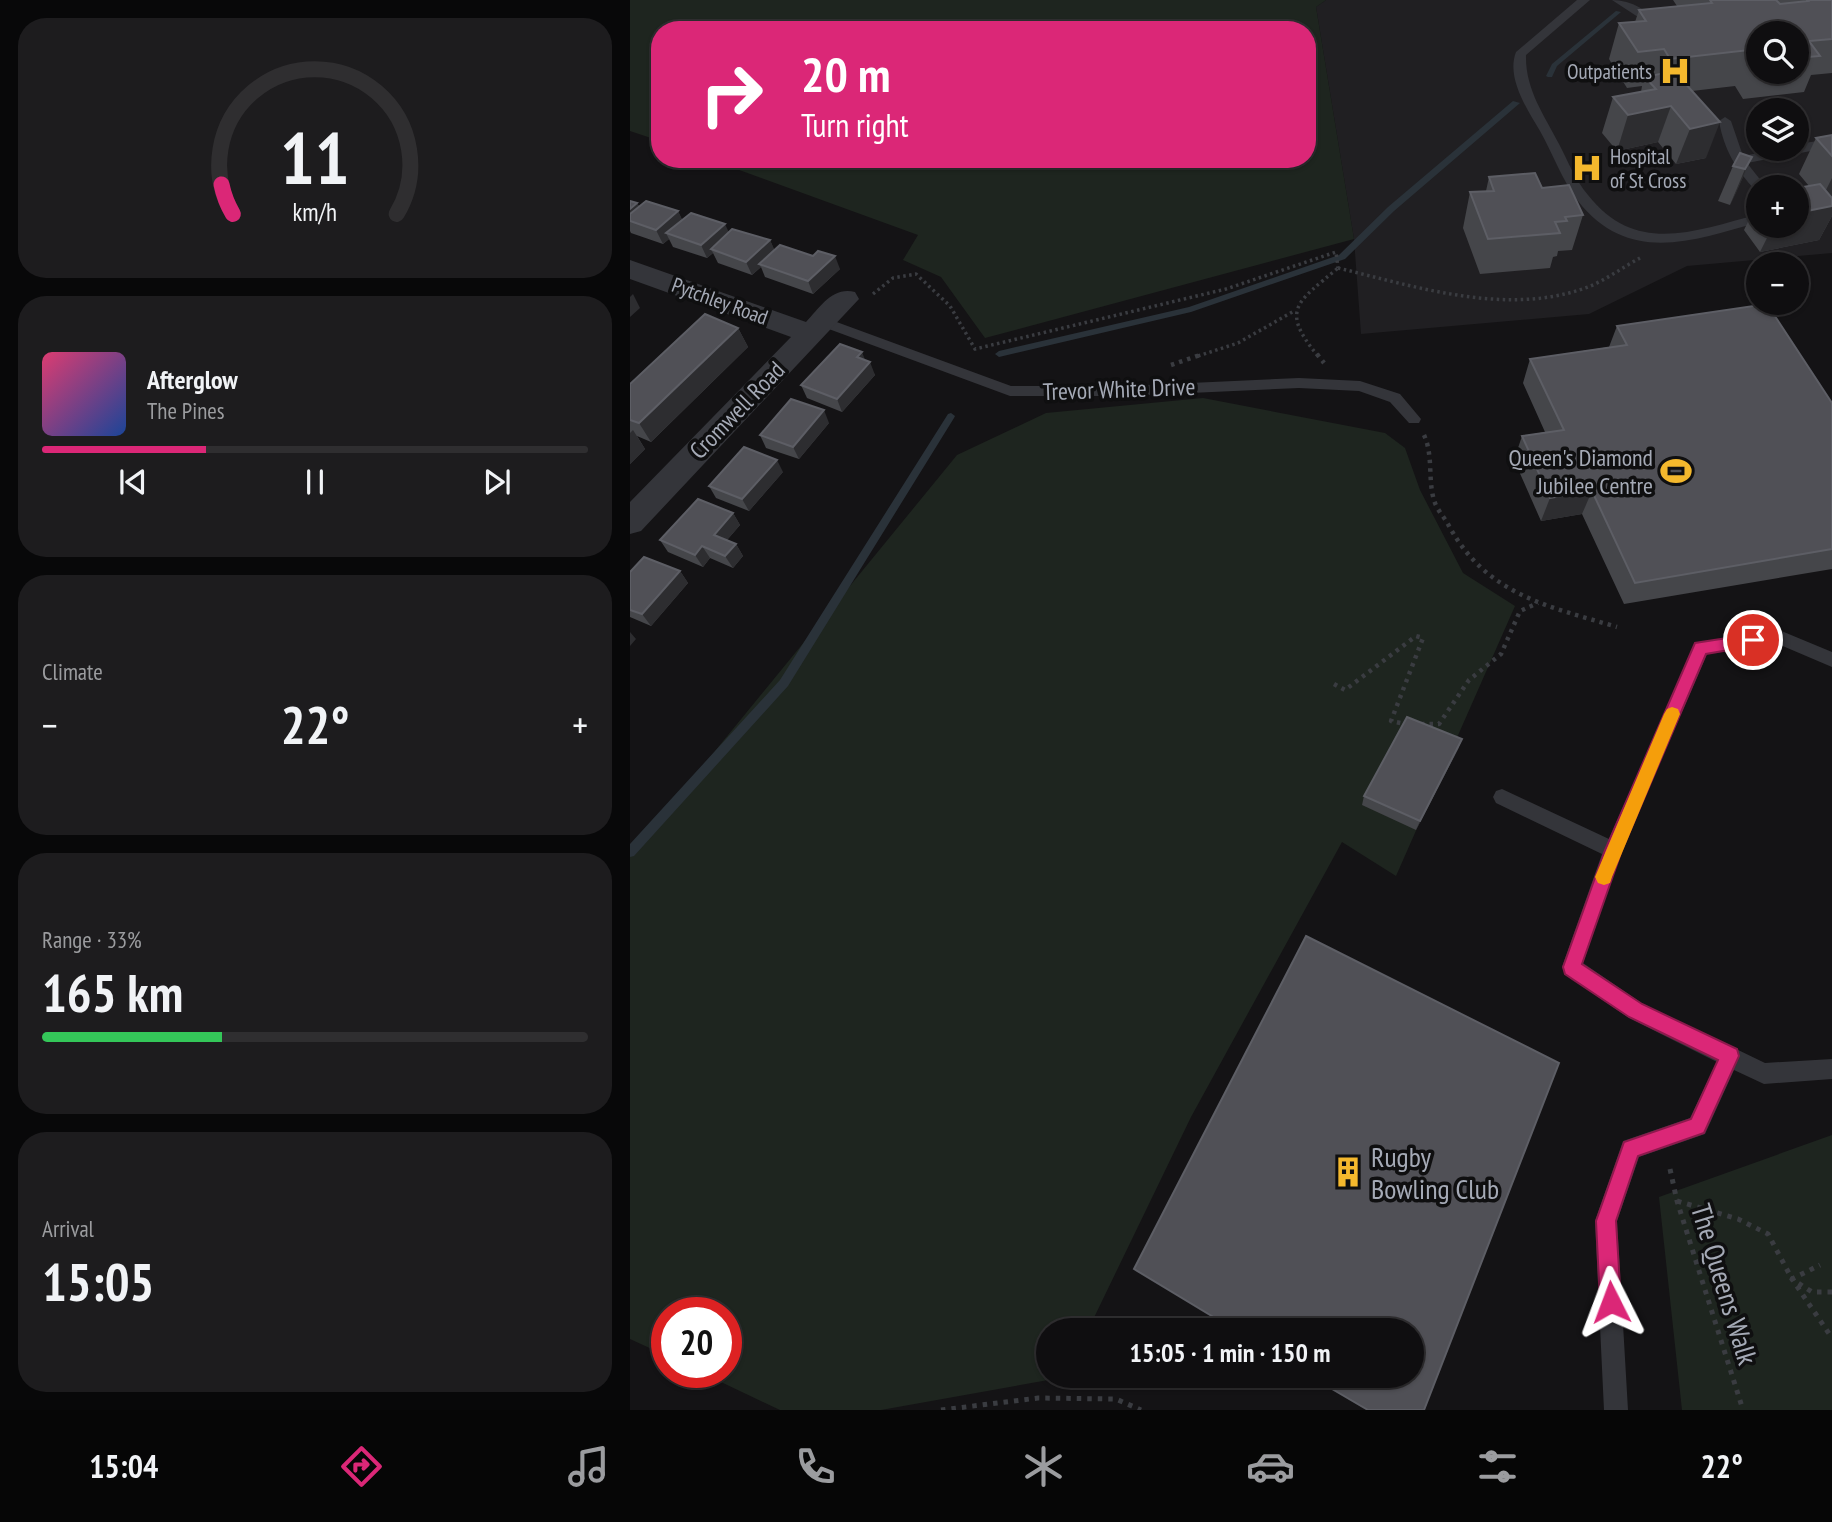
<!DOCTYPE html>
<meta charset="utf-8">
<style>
:root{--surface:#0f0e10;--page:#1d1c1e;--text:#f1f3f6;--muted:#9b9c9f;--line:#2f2e30;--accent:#db2777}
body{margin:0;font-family:"PT Sans Narrow",sans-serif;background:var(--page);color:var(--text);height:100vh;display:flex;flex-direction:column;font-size:26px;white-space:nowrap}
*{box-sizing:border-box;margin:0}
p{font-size:23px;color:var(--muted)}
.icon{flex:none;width:38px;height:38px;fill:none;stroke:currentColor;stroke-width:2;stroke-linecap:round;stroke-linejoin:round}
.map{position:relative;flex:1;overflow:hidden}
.side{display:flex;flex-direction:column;gap:18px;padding:18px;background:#080809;width:630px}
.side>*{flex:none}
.guide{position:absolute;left:21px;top:21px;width:665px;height:147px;border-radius:28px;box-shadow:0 2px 5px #0004,0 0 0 2px var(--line);background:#db2777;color:#fff;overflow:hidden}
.fabs{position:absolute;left:1116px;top:21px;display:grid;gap:14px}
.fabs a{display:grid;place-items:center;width:63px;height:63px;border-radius:50%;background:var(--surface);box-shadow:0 2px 5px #0004,0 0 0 2px var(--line);font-size:35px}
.speed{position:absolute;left:21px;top:1297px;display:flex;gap:14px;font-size:35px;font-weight:700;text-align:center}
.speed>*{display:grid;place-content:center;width:91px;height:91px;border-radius:50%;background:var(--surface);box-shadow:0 2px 5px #0004,0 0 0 2px var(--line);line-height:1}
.speed .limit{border:10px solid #d22;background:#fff;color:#111}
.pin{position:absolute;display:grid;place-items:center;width:60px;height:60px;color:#fff;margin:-30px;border:4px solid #fff;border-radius:50%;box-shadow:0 2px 7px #0007}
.me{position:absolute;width:77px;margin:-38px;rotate:357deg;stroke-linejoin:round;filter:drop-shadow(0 0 5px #0008)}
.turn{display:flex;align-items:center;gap:24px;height:147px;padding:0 35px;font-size:32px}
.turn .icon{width:91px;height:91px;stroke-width:2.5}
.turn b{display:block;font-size:49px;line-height:60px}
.big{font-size:52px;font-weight:600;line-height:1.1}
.side .widget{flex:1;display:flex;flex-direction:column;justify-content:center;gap:10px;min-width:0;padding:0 24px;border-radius:28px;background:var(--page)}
.side .dial{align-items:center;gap:0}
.dial svg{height:182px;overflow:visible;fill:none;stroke:var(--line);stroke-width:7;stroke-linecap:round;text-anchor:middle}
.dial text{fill:var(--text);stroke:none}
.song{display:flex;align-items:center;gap:21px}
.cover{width:84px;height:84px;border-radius:10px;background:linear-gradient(135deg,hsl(340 70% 55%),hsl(220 70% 35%))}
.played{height:7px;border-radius:4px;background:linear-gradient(90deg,var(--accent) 30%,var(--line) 30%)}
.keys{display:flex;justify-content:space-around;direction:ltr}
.heat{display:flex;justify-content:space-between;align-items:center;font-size:38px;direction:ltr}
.charge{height:10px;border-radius:5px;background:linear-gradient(90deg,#34c759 33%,var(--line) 0)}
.trip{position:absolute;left:406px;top:1318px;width:388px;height:70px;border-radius:35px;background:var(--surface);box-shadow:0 2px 5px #0004,0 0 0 2px var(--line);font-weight:600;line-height:70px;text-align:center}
.tabs{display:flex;height:112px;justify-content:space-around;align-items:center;background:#060606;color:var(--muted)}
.tabs .icon{width:49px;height:49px}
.tabs .current{color:var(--accent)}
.tabs b{font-size:32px;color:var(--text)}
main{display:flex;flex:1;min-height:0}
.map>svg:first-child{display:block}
.built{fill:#201f22;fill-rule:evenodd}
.green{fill:#1e251f}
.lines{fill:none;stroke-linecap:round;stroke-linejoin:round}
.stream{fill:#2a3239;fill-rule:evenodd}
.path-far2{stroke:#3a3c41;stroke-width:3.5;stroke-dasharray:2.5 3.5;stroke-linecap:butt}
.path-far1{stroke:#3a3c41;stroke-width:4.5;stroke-dasharray:3.5 5;stroke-linecap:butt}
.path{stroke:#3a3c41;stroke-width:5;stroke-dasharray:4.5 6;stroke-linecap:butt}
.lane{fill:#34353a;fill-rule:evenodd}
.street{fill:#34353a;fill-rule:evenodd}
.wall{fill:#45464a;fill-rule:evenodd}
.shaded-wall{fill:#2d2d30}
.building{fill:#505056;stroke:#5d5e65;stroke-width:2}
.route{fill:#db2777;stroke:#8e194d;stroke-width:2}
.slow{fill:#f59e0b}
.labels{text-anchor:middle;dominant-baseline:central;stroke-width:7;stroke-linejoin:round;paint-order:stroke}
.far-poi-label{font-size:21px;fill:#a5aab6;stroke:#0f0f10;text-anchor:end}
.far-street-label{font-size:21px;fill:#a5aab6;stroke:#0f0f10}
.street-label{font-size:24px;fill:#a5aab6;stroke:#0f0f10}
.poi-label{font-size:24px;fill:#a5aab6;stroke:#0f0f10;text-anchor:end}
.near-poi-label{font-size:28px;fill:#a5aab6;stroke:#0f0f10;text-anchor:start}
.near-street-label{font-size:28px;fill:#a5aab6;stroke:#0f0f10}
</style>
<main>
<section class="side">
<div class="widget dial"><svg viewBox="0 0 100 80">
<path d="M14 69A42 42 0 1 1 86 69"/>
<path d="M14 69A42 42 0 0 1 9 56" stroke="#db2777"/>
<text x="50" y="56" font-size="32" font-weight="700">11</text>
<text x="50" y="72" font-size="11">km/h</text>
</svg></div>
<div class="widget">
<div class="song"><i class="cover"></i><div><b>Afterglow</b><p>The Pines</p></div></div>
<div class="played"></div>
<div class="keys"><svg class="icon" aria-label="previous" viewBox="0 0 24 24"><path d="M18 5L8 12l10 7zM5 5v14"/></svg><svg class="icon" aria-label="pause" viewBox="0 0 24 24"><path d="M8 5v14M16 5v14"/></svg><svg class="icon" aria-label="next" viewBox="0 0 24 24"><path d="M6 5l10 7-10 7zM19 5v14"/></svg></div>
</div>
<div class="widget"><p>Climate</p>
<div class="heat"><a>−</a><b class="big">22°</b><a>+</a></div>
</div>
<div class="widget"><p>Range · 33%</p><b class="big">165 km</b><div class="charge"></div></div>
<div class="widget"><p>Arrival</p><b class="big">15:05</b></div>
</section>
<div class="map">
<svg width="1202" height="1410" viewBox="0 0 1202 1410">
<rect width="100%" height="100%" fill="#141315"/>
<path class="built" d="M696 0H1202V253L1057 266 959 314 731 334 724 239 686 7ZM1129 33H1167V72H1129ZM1129 110H1167V149H1129ZM1129 187H1167V226H1129Z"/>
<g class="green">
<polygon points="0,0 696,0 686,7 724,239 355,338 311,277 273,260 288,235 79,159 677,159 677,30 30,30 30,141 0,131"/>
<polygon points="573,398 755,433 775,448 790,490 833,573 885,606 766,876 712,842 561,1117 458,1330 418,1330 418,1376 435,1377 251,1410 150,1410 70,1372 96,1372 96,1312 37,1312 37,1356 0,1339 0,855 327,455 416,413"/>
<polygon points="1202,1135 1202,1410 1052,1410 1029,1197"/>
</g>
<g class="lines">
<g class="stream">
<polygon points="986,11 991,12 927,66 922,77 918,77 916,76 922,64"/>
<polygon points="883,101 890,103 764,211 715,259 561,312 369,357 365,354 369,351 559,307 709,255 758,207"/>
<polygon points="321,413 325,416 324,418 158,686 4,856 0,857 0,844 150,680 318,414"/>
</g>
<g class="path-far2">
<path d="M708 268C787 287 878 317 958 287 976 280 993 267 1010 258"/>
<polyline points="243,294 263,278 286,274 320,306 345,349 596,289 706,252 708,268"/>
<polyline points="568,356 608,343 664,311"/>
<path d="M688 356C649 309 668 302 708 268"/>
</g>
<g class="path-far1">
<polyline points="687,354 694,363"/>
<polyline points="541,365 573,354"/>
<path d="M794 435C804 457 797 481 805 503 808 511 815 518 819 526 857 595 917 606 987 627"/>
<polyline points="704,684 715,690 786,636 793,638 761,721 779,725"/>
<polyline points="791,724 809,724 839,680 871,654 890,611 908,603"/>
</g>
<g class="path">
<polyline points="1040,1169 1047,1201 1113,1410"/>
<polyline points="1047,1201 1108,1219 1138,1234 1162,1279 1190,1265"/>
<polyline points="1202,1292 1182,1292 1162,1279 1202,1338"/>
<polyline points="311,1410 408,1398 486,1399 511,1410"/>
</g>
<g class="lane">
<path d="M947 0H960L896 55C895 89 914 115 929 144 938 161 945 180 958 195 1006 256 1065 231 1129 214V222C1063 241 998 265 948 201 932 180 923 154 910 131 897 109 876 78 886 52Z"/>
<path d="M982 0C1000 0 1026 11 1024 31H1016L1008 17Z"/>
<path d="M1095 117 1101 121 1113 156 1149 149H1167V144L1202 139V147L1117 163 1136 187 1125 190C1106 169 1094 150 1089 121Z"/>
<polygon points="193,317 381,386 495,386 669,378 730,381 770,394 791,419 789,423 779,423 760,402 729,391 669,388 495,396 380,396 188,325 186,322"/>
<polygon points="1149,630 1202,652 1202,667 1148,644 1077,654 992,850 953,963 1013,1004 1135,1063 1202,1059 1202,1079 1134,1084 1104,1070 1075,1134 1009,1157 987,1221 998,1410 974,1410 965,1221 993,1141 1060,1118 1087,1062 999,1018 935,974 932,967 972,854 866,803 863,797 866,791 872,789 979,839 1065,643"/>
</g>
<path class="street" d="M0 260 176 322C190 307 203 286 225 292L229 299 11 531 0 534V502L161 337 0 279Z"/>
</g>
<g class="wall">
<path d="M1043 0H1202V73L1181 75 1174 92 1113 99 1105 86 1062 91 1076 158 1046 164 1028 142 987 151 972 133 983 97 1011 92 1012 86 997 88 979 59 989 23 1005 22 1009 10 1047 6ZM1129 33H1167V72H1129Z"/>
<polygon points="1202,135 1202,216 1189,240 1130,252 1114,230 1129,199 1129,226 1167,226 1179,186 1169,174 1186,138"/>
<polygon points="1122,157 1100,205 1088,201 1103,166"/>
<polygon points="859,177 912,188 953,215 942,250 928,251 927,256 923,257 920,268 850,274 833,228 840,192 856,191"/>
<polygon points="0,201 7,203 9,206 48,211 52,220 99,232 140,240 144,250 210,269 183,294 135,277 131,267 122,275 88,263 83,253 77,258 43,247 39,239 33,244 1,233 0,231"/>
<polygon points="987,326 1202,403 1202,569 994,604 952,514 911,521 884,460 892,436 915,432 893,383 900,359 979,347"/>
<polygon points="108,328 118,347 21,442 7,436 15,449 0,464 0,384"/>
<polygon points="236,361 245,375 212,412 177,398 171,385"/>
<polygon points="199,423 169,459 136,448 130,435"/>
<polygon points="153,472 119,511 86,498 79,486"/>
<polygon points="103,513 110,525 97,540 106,544 113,556 103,568 80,558 73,567 38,552 30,540"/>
<polygon points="50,571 58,583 21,626 0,617 0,572"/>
<polygon points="832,739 828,749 786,830 732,805 734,796"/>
</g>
<g class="shaded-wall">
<polygon points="1041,106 1028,142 987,151 998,115"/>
<polygon points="1090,122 1076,158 1046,164 1060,129"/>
<polygon points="1122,157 1106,193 1100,205 1115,169"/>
<polygon points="1202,178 1202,197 1191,200"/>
<polygon points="7,203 11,210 0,219 0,209"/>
<polygon points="1202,206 1202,216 1189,240 1130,252 1143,226 1167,226 1167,213"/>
<polygon points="48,211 55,225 36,233 39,239 33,244 26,230"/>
<polygon points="95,224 101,237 81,249 83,253 77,258 71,245"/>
<polygon points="140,240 146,253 129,264 131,267 122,275 116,262"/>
<polygon points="205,256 210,269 183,294 178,281"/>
<polygon points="3,294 10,308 0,317 0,297"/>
<polygon points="108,328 118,347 21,442 9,423"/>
<polygon points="232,352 237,365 240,362 245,375 212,412 207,399 227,357"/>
<polygon points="194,410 199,423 169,459 163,447"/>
<polygon points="3,430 15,449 0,464 0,433"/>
<polygon points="147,460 153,472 119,511 112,499"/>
<polygon points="962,491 952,514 911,521 920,498"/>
<polygon points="103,513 110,525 91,547 84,535"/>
<polygon points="106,544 113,556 103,568 95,556"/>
<polygon points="72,546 80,558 73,567 65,555"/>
<polygon points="50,571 58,583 21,626 12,614"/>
<polygon points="0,632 6,639 0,646"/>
<polygon points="832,739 828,749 786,830 790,821"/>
</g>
<g class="building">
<polygon points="1080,0 1146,0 1150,4 1178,1 1177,0 1202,0 1202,39 1179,41 1190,56 1167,58 1167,33 1129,33 1129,63 1119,50 1040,59 1034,49 1008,52 989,23 1016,21 1009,10 1082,3"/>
<polygon points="1044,71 1090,122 1060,129 1041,106 998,115 983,97 1026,89 1015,77"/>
<polygon points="1202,135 1202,156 1186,138"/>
<polygon points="1110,153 1122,157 1115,169 1103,166"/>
<polygon points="905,173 912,188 939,185 953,215 935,217 937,221 925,222 930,233 858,239 840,192 864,191 859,177"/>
<polygon points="1190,184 1202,198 1202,206 1167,213 1167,188"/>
<polygon points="0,201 7,203 0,209"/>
<polygon points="16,201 48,211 26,230 0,221 0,214"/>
<polygon points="61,213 95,224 71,245 36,233"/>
<polygon points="102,229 140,240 116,262 81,249"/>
<polygon points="150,245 183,256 188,251 205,256 178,281 129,264"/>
<polygon points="1137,304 1202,403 1202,549 1005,583 962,491 920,498 892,436 934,430 900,359 997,345 987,326"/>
<polygon points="75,314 108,328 9,423 0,420 0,384"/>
<polygon points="210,344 232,352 227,357 240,362 207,399 171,385"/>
<polygon points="161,399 194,410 163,447 130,435"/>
<polygon points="114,447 147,460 112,499 79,486"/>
<polygon points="68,499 103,513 84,535 106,544 95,556 72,546 65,555 30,540"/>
<polygon points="14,557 50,571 12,614 0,610 0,572"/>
<polygon points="777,717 832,739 790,821 734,796"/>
<polygon points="676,936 929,1063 794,1410 738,1410 680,1376 782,1376 782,1330 605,1330 504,1269"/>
</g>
<polygon class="route" points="1123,634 1128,636 1130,640 1128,645 1076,654 992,850 952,964 1012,1004 1107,1049 1109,1056 1074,1133 1008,1156 986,1221 991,1302 988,1309 981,1312 973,1309 970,1302 966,1221 994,1142 1061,1119 1088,1060 999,1017 935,974 933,967 975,850 1065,643"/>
<polygon class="slow" points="1042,707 1048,709 1050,714 982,877 980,883 974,885 968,883 965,877 1034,714 1037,709"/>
<defs>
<g id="hospital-bare" transform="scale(2.415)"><path d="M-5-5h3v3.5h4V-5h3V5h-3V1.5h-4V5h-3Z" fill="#f4b82d" stroke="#0f0f10" stroke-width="2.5" paint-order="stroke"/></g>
<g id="stadium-bare" transform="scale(2.415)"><path d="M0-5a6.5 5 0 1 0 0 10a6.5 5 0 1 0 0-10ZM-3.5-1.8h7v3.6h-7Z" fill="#f4b82d" stroke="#0f0f10" stroke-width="2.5" paint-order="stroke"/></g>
<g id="building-bare" transform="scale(2.415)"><path d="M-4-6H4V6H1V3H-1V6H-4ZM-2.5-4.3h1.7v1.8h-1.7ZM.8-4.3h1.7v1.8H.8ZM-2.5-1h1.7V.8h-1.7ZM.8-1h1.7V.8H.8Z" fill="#f4b82d" stroke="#0f0f10" stroke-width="2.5" paint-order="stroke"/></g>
</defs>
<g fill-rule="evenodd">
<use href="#hospital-bare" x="1045" y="71"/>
<use href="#hospital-bare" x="957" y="168"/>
<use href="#stadium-bare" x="1046" y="471"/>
<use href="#building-bare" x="718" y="1172"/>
</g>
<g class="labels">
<g class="far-poi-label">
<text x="1022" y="71">Outpatients</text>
<text x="980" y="156" text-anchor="start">Hospital<tspan x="980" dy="24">of St Cross</tspan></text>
</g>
<g class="far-street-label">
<text transform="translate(90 301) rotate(20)">Pytchley Road</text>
</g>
<g class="street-label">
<text transform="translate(489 389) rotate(-2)">Trevor White Drive</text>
<text transform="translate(107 410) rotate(-46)">Cromwell Road</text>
</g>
<g class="poi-label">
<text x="1023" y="457">Queen's Diamond<tspan x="1023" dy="28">Jubilee Centre</tspan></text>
</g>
<g class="near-poi-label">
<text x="741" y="1156">Rugby<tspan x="741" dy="32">Bowling Club</tspan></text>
</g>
<g class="near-street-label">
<text transform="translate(1095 1284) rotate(73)">The Queens Walk</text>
</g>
</g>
</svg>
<div class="fabs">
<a><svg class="icon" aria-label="search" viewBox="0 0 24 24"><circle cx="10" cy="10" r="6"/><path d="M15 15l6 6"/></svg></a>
<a><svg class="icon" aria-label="layers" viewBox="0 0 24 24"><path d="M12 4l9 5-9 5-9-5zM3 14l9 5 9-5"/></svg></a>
<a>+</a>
<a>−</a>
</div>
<div class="speed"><div class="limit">20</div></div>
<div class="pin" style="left:1123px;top:640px;background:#d93025"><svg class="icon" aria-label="arrive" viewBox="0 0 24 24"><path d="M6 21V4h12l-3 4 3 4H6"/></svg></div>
<svg class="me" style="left:981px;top:1302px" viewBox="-20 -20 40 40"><path d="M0-17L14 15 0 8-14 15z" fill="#db2777" stroke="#fff" stroke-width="4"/></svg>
<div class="trip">15:05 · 1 min · 150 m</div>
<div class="guide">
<div class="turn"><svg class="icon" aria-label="right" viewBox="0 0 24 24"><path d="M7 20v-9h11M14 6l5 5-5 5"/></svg><div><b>20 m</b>Turn right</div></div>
</div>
</div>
</main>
<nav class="tabs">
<b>15:04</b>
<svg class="icon current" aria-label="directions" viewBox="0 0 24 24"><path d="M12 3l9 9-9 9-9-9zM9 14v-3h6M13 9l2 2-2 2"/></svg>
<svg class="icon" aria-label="music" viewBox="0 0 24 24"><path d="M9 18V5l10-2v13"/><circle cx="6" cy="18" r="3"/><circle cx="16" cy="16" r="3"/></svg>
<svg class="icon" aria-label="phone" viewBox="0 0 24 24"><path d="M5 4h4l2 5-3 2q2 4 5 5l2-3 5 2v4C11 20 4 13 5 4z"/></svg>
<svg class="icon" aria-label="climate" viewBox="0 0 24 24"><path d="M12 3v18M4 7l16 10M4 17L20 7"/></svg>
<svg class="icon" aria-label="car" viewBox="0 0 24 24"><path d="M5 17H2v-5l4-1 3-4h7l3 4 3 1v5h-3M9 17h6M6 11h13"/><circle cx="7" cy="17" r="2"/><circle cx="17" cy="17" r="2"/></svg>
<svg class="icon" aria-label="filters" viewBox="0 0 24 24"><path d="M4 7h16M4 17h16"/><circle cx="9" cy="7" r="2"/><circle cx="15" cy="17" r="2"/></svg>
<b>22°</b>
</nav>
